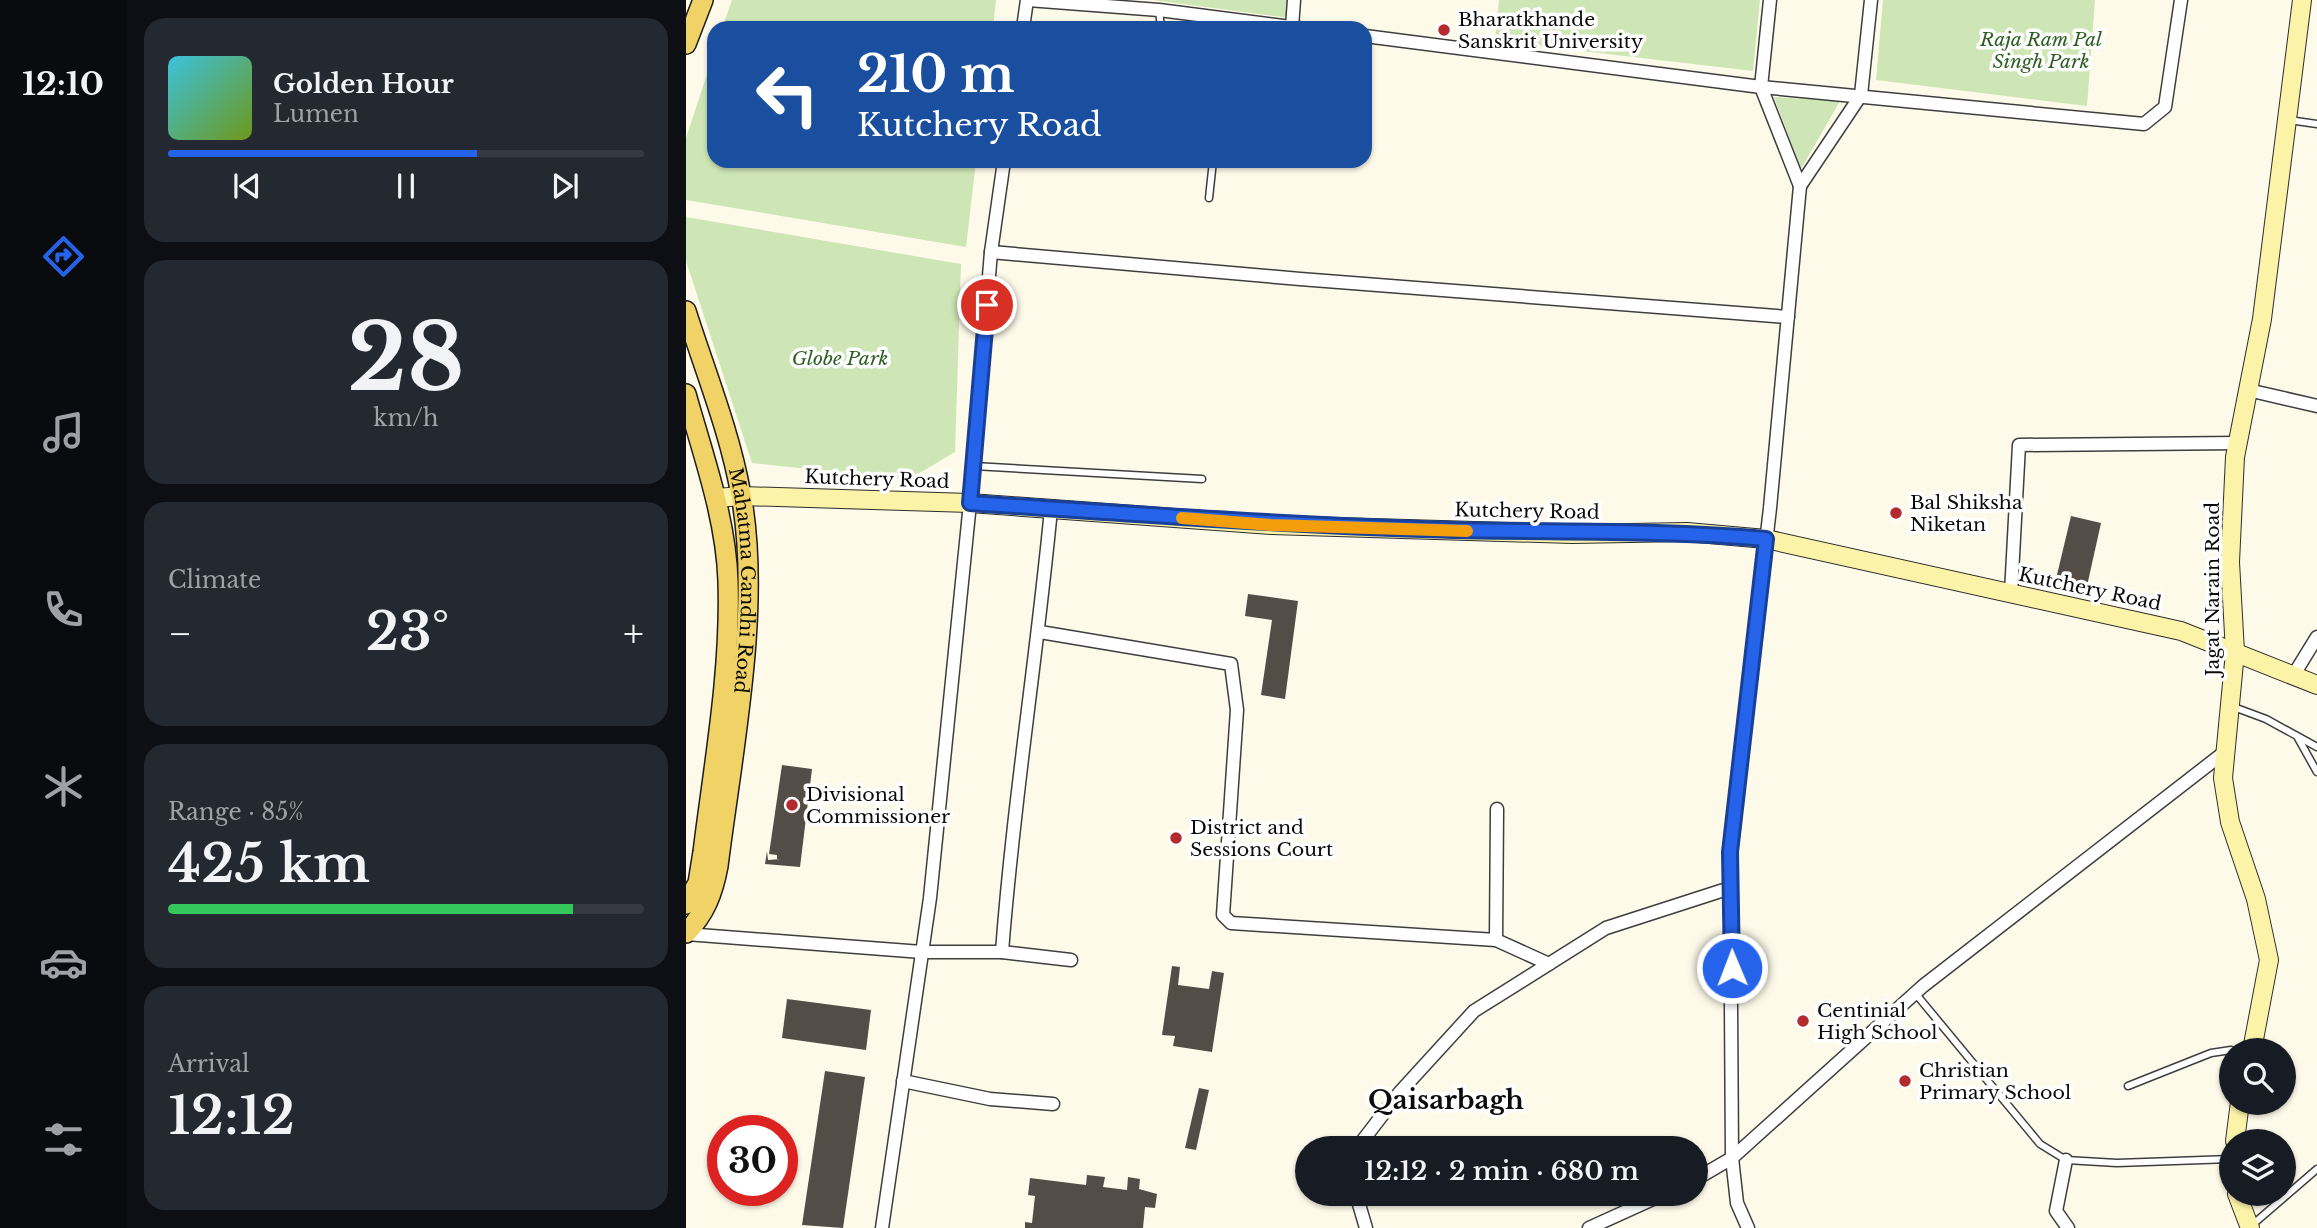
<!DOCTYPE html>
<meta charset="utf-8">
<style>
:root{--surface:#171b24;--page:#242831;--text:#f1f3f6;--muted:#9ea1a6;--line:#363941;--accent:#2563eb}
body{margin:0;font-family:"Libre Baskerville",serif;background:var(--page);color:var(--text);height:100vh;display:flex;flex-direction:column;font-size:26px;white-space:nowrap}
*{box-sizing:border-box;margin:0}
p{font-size:23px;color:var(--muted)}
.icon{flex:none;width:38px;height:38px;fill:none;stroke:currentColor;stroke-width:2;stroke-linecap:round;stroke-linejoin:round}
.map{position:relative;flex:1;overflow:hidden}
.side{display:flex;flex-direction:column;gap:18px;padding:18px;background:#0d0f14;width:560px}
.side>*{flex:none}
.banner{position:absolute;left:21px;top:21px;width:665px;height:147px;border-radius:21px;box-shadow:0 2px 5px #0004;background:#1a4fa0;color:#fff;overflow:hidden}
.buttons{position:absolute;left:1533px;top:1038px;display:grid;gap:14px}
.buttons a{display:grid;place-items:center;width:77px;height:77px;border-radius:50%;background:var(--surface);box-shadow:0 2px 5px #0004;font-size:35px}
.speed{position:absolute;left:21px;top:1115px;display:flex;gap:14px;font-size:35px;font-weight:700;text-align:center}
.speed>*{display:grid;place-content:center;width:91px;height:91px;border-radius:50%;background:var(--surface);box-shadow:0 2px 5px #0004;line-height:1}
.speed .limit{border:10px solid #d22;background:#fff;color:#111}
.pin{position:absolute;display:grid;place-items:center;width:60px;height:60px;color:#fff;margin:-30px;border:4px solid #fff;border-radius:50%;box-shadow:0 2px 7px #0007}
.me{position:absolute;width:77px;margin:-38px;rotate:359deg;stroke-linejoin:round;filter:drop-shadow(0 0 5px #0008)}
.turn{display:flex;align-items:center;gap:24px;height:147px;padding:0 35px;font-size:32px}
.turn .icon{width:91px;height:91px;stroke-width:2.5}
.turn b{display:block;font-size:49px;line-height:60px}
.big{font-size:52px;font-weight:600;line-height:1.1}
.side .tile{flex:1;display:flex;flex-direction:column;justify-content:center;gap:10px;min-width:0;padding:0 24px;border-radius:21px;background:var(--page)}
.side .dial{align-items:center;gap:0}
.dial b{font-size:91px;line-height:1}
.song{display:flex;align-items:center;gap:21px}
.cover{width:84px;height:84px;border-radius:10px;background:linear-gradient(135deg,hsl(190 70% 55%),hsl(80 70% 35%))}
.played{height:7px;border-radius:4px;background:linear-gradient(90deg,var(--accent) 65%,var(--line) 65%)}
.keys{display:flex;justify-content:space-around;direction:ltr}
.heat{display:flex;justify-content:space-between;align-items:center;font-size:38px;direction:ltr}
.charge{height:10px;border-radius:5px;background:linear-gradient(90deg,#34c759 85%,var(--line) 0)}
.trip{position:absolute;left:609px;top:1136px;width:413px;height:70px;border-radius:35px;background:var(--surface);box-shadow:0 2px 5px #0004;font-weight:600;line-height:70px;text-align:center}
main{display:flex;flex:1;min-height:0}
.dock{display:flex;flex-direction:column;width:126px;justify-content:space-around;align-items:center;background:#090b0e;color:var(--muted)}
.dock .icon{width:49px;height:49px}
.dock .current{color:var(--accent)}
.dock b{font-size:32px;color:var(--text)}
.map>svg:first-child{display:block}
.green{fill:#cee6b6}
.building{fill:#534d48}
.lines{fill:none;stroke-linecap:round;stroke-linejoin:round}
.lane-casing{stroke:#3e3e3e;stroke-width:9}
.street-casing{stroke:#3e3e3e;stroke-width:15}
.secondary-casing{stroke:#2d2d2d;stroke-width:20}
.primary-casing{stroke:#1c1c1c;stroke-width:22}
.lane{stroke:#fff;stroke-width:6}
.street{stroke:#fff;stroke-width:12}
.secondary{stroke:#fbf3a8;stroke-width:18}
.primary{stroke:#f1d267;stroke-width:19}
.route-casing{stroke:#184099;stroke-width:18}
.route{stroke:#2563eb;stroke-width:12}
.slow{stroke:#f59e0b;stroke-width:12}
.poi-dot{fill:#b32b2f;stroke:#fff;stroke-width:2.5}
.labels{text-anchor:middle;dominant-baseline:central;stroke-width:7;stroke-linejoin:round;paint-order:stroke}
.poi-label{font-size:19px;fill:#0b0b0b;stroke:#fff;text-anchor:start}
.park-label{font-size:19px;font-style:italic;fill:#2b5e20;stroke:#fff}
.street-label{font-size:19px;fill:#0b0b0b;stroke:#fff}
.district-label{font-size:26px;font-weight:bold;fill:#0b0b0b;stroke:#fff}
</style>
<main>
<nav class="dock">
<b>12:10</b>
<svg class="icon current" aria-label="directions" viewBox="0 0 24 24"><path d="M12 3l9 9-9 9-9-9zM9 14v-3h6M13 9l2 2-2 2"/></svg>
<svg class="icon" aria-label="music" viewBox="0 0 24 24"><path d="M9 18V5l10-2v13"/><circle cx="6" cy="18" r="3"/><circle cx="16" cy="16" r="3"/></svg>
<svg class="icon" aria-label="phone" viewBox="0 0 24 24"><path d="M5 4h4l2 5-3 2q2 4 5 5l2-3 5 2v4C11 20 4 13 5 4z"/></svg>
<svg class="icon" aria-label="climate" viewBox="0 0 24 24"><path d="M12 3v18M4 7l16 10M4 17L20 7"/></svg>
<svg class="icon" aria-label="car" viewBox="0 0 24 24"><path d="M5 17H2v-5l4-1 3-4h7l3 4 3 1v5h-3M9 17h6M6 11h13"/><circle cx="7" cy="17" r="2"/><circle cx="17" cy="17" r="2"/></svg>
<svg class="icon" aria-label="filters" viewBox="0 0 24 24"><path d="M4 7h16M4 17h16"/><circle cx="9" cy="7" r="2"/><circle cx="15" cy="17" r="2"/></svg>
</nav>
<section class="side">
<div class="tile">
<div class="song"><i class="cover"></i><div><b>Golden Hour</b><p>Lumen</p></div></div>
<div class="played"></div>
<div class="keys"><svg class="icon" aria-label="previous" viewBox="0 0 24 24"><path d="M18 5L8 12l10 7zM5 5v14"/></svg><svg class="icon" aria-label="pause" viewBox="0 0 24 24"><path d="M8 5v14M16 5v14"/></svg><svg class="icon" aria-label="next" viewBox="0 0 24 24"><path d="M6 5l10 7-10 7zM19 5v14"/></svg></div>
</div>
<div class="tile dial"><b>28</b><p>km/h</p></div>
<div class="tile"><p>Climate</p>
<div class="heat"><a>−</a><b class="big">23°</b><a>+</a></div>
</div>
<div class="tile"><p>Range · 85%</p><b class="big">425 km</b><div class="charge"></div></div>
<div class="tile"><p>Arrival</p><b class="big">12:12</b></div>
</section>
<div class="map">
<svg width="1631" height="1228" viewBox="0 0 1631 1228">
<rect width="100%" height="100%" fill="#fefaea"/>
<g class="green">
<polygon points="46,0 310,0 307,28 36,28"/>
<polygon points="466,0 607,0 604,18"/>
<polygon points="813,0 1074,0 1067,71 809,41"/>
<polygon points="1197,0 1409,0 1401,106 1190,80"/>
<polygon points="28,53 28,161 290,161 280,247 0,200 0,138"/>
<polygon points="1088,97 1154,101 1115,169"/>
<polygon points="0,217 275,264 269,452 222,480 66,463 0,261"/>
</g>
<g class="building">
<polygon points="1385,516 1415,523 1401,586 1370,579"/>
<polygon points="562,594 612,601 599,699 575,695 586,620 559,616"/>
<polygon points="96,765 126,769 114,867 79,864 81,851 82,860 95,859 91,859 91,855 83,854"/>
<polygon points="486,966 494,967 492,985 523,989 526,971 538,973 526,1052 487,1046 489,1036 476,1035"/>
<polygon points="101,999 185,1010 180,1050 96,1038"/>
<polygon points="139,1071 179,1077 157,1228 116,1225"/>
<polygon points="513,1088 523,1090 510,1150 499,1148"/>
<polygon points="401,1175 419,1177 417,1187 441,1190 442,1177 454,1179 453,1189 471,1194 469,1208 459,1207 457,1228 339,1228 339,1222 346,1223 349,1196 342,1195 344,1178 400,1185"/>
</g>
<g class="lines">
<g class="lane-casing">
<g id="lane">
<polyline points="473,10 475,28"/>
<polyline points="1603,120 1631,124"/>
<polyline points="523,198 527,161"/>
<polyline points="288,466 516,479"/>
<polyline points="1545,706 1580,719 1631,747"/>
<polyline points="1612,738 1631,772"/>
<polyline points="1229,993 1354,1144 1380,1160 1431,1163 1545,1159"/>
<polyline points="1442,1086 1525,1053 1545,1050"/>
<polyline points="1565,1226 1631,1169"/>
</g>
</g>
<g class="street-casing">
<g id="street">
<polyline points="342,0 473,10 613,28"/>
<polyline points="606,27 608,0"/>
<polyline points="337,28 341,0"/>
<polyline points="679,36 1075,87 1458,124 1479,107 1495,0"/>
<polyline points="1114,186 1175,95 1185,0"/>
<polyline points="305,252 614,279 1102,317"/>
<polyline points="1562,390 1631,406"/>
<polyline points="1325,593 1333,445 1552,443"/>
<polyline points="354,632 545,664 551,710 537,915 545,923 810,940 863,964"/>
<polyline points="1607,676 1631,637"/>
<polyline points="0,934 236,952 316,952 385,960"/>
<polyline points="810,940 811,809"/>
<path d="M316 952C327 804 351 657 365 509"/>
<polyline points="217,1081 304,1099 367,1104"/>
<polyline points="671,1148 714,1092 788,1011 920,928 1044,888"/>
<polyline points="1380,1160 1370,1211 1382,1228"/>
<polyline points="1010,1179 1046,1158 1237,986 1540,751"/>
<polyline points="670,1194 680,1228"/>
<polyline points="196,1228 244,898 284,503 305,252 318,161"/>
<polyline points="903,1228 978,1194"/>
<polyline points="1062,1228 1051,1203 1046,1158 1044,852 1084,508 1114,186 1075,87 1084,0"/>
</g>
</g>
<g class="secondary-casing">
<g id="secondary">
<polyline points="30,498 56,496 284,503 585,525 886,534 1001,532 1080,539 1495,631 1631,685"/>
<polyline points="1566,1050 1583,960 1570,899 1544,822 1537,778 1549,652 1544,562 1549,457 1576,319 1616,0"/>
<polyline points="1549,1141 1554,1102"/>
<polyline points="1551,1194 1564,1228"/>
</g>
</g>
<g class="primary-casing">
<g id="primary">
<polyline points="0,44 17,0"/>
<path id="s1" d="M0 311C19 371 44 432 55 495 76 607 46 753 32 866 27 893 19 914 0 933"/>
<path d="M0 394C17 455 40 518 42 581 45 671 28 763 17 852L12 883 0 904"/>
</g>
</g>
<use href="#lane" class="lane"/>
<use href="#street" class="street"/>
<use href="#secondary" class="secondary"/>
<use href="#primary" class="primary"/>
</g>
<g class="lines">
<g class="route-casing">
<path id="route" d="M301 305 284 503C435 513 584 524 735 529 850 533 966 529 1080 539L1044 852 1046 968"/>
</g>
<use href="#route" class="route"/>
<polyline class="slow" points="496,518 585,525 781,531"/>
</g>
<g class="poi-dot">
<circle cx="758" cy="30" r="7"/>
<circle cx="1210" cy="513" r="7"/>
<circle cx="106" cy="805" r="7"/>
<circle cx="490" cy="838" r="7"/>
<circle cx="1117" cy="1021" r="7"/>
<circle cx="1219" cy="1081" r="7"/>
</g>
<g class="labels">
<g class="poi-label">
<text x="772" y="19">Bharatkhande<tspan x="772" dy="22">Sanskrit University</tspan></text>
<text x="1224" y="502">Bal Shiksha<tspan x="1224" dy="22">Niketan</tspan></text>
<text x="120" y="794">Divisional<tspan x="120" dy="22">Commissioner</tspan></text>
<text x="504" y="827">District and<tspan x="504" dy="22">Sessions Court</tspan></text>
<text x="1131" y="1010">Centinial<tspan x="1131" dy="22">High School</tspan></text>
<text x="1233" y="1070">Christian<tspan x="1233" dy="22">Primary School</tspan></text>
</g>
<g class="park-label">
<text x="1355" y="39">Raja Ram Pal<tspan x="1355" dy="22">Singh Park</tspan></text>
<text x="154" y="358">Globe Park</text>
</g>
<g class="street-label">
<text transform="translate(191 479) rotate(2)">Kutchery Road</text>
<text transform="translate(841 511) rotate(1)">Kutchery Road</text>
<text stroke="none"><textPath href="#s1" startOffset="278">Mahatma Gandhi Road</textPath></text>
<text transform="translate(1404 589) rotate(12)">Kutchery Road</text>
<text transform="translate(1526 589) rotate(-90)">Jagat Narain Road</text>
</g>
<g class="district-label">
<text x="760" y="1100">Qaisarbagh</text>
</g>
</g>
</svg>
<div class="buttons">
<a><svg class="icon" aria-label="search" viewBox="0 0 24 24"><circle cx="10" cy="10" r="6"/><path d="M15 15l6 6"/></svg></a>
<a><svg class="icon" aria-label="layers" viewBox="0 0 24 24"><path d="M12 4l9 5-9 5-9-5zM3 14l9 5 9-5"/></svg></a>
</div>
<div class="speed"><div class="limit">30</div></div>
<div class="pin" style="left:301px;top:305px;background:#d93025"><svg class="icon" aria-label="arrive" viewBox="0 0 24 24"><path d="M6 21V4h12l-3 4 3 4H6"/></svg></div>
<svg class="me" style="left:1046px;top:968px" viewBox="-20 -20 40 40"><circle r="17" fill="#2563eb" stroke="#fff" stroke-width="3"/><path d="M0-11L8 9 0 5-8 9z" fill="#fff"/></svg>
<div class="trip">12:12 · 2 min · 680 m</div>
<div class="banner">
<div class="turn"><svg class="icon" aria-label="left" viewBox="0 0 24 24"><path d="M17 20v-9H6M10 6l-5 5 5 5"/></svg><div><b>210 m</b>Kutchery Road</div></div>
</div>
</div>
</main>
